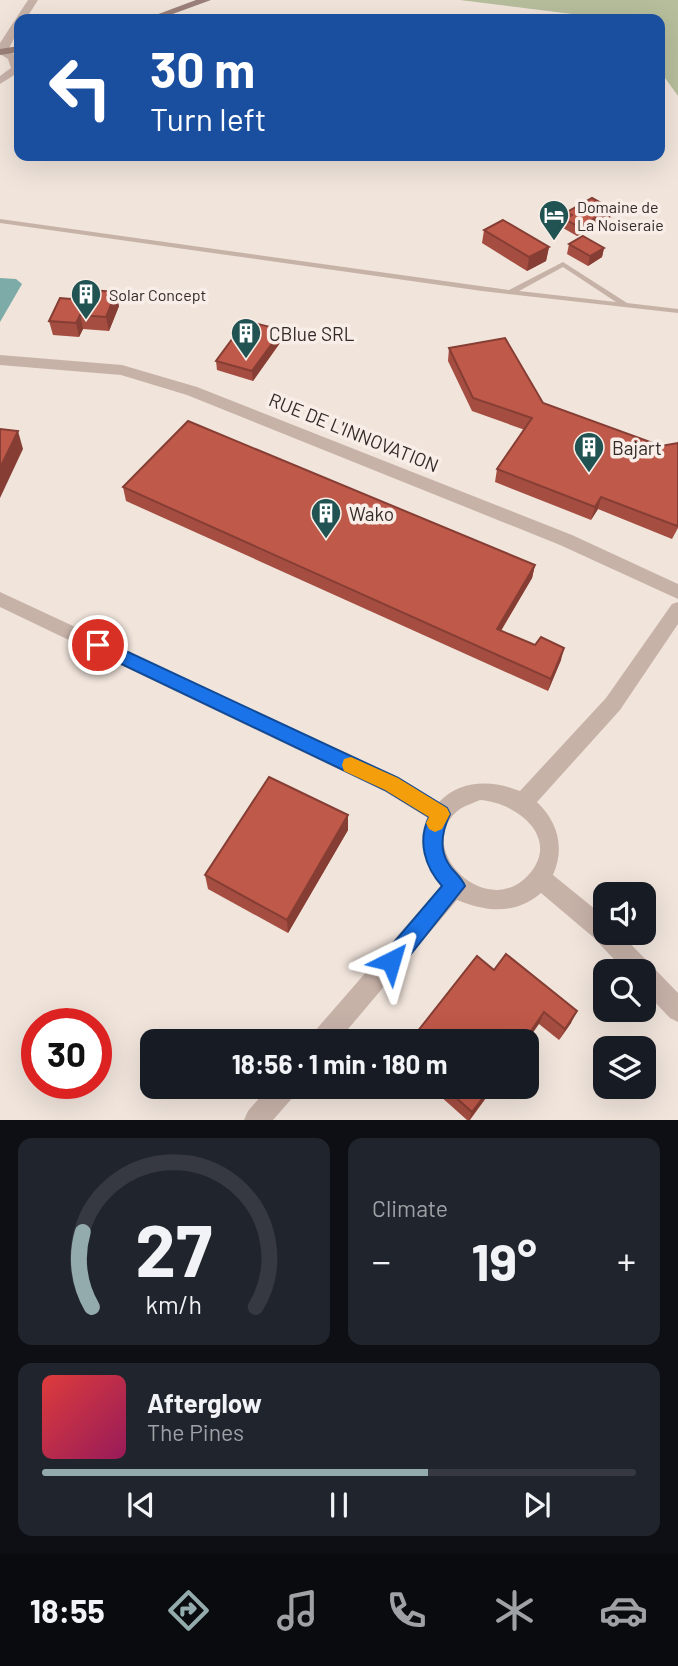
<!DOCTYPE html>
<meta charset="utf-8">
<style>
:root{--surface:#171b24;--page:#20242c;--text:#f1f3f6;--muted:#9ea1a6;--line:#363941;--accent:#93abac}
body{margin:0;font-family:Barlow,sans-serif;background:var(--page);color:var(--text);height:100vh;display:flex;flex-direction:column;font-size:26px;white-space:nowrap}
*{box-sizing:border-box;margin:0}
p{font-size:23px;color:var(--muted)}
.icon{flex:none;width:38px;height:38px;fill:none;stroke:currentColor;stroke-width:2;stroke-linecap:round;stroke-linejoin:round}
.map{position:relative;height:1120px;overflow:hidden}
.sheet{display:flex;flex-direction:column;gap:18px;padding:18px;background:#0d0f14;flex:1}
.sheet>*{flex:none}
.top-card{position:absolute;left:14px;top:14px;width:651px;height:147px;border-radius:14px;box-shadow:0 7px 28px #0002;background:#1a4fa0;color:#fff;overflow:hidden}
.buttons{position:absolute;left:593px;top:882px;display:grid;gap:14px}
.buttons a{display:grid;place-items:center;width:63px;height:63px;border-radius:14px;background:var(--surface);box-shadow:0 7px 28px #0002;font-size:35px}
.speed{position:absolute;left:21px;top:1008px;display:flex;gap:14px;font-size:35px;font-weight:700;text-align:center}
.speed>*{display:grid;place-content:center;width:91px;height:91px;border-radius:50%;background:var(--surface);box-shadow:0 7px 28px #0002;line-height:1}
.speed .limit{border:10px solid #d22;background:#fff;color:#111}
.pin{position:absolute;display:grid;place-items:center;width:60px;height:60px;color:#fff;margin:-30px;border:4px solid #fff;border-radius:50%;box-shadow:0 2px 7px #0007}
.me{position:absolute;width:77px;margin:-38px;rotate:40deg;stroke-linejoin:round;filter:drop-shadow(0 0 5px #0008)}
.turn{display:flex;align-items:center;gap:24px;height:147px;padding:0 21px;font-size:32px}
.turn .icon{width:91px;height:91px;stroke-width:2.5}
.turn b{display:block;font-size:49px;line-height:60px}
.big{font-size:52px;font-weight:700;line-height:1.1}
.sheet .tile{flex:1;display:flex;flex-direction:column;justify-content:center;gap:10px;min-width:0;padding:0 24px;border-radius:14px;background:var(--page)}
.sheet .dial{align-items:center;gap:0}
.dial svg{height:182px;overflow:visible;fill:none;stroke:var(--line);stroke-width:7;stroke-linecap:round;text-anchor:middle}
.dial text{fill:var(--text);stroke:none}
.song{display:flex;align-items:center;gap:21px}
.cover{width:84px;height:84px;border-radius:10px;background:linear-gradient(135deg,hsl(0 70% 55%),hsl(330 70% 35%))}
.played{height:7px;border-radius:4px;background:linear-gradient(90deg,var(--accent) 65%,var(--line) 65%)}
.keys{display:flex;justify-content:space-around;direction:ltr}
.heat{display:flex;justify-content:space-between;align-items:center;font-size:38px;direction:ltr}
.sheet .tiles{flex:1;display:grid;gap:18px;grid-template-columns:1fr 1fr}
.tile:last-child{grid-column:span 2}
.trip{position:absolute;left:140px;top:1029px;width:399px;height:70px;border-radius:14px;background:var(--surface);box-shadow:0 7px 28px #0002;font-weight:700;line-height:70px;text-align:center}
.menu{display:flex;height:112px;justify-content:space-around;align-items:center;background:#090b0e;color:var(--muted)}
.menu .icon{width:49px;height:49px}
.menu .selected{color:var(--accent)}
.menu b{font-size:32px;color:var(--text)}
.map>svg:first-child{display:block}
.green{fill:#b7be9c}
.water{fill:#7caba8}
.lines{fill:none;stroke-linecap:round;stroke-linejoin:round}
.path{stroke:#b39c92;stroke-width:2.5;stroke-dasharray:2.5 2.5;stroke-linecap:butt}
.lane{fill:#c7b2a8;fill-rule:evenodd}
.street{fill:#c7b2a8;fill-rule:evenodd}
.secondary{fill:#9b8179;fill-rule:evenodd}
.wall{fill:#a44d40}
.shaded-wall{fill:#863e34}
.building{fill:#bf594a;stroke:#863e34;stroke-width:2}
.route{fill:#1a73e8;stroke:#114b97;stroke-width:2}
.slow{fill:#f59e0b}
.labels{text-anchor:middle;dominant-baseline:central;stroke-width:7;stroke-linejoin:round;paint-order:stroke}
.far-poi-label{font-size:16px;fill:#342a28;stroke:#f8eee7;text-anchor:start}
.poi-label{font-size:19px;fill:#342a28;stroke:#f8eee7;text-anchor:start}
.street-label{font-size:19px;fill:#342a28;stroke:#f8eee7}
</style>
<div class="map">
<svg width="678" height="1120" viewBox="0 0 678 1120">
<rect width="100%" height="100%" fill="#f0e4db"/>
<polygon class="green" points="460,0 678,0 678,96 660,71 660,19 612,19"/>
<polygon class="water" points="0,278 16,279 22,284 0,322"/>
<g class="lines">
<polyline class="path" points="125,19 137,16"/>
<path class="lane" d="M0 219 509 290 563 262 627 303 678 309V313L482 291 0 223ZM563 267 616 302 519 291Z"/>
<g class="street">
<polygon points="28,0 38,0 26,19 19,19 19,29 8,50 18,57 19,72 0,84 0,76 11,68 8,59 0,54 0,43"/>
<polygon points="0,355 122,365 197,387 572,535 678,584 678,599 560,545 187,395 121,375 0,365"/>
<path d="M0 592 398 777 439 802C461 779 493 780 520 791L606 698 672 604 678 602V624L620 710 537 802C558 822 565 848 553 875L606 918V933H620L678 993V1022L670 1018 644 991V971H625L593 937 541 893C515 915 487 912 457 900L338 1041H311L314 1032 441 886C425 863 420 845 428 818L384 791 0 607ZM480 800C514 802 560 835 531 872 489 925 409 847 460 809 466 805 474 803 480 800Z"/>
<polygon points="269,1087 297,1087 294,1096 273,1120 244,1120 248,1111"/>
</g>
<g class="secondary">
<polygon points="196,0 211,0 159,19 145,19"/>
<polygon points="19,46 19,52 0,55 0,49"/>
</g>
</g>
<g class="wall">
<polygon points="612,209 610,218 577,236 563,228 567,212"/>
<polygon points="484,230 549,247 546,261 527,271 482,243"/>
<polygon points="569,244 604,248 602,257 588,266 567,254"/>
<polygon points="119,306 109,331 83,329 79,337 53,335 49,321"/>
<polygon points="282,340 253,381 217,370 216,361"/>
<polygon points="449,348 543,403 661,446 678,443 678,528 672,539 598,509 591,520 495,482 497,469 525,430 472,411 448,361"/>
<polygon points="123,487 535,565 532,578 501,631 535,645 561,660 548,691 126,501"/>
<polygon points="348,830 288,933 208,889 205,875"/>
<polygon points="494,970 571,1023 559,1040 539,1024"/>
<polygon points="430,1087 494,1087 470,1120 467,1120"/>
</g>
<g class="shaded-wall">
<polygon points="612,209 610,218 577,236 579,227"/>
<polygon points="549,247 546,261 527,271 529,257"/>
<polygon points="604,248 602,257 588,266 590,256"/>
<polygon points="116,292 119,306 109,331 106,317"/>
<polygon points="80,315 83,329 79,337 76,323"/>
<polygon points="282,330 282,340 253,381 252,371"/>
<polygon points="18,431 23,449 0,498 0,468"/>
<polygon points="601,497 598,509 591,520 595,507"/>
<polygon points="535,565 532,578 494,642 497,629"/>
<polygon points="564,648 561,660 548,691 551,679"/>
<polygon points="348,815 348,830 288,933 287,920"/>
<polygon points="577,1011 571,1023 559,1040 565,1029"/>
<polygon points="544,1012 539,1024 527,1041 524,1041"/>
<polygon points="491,1087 494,1087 469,1120 472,1112"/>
</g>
<g class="building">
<polygon points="592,198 612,209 579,227 565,219 572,215 567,212"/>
<polygon points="503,220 549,247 529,257 484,230"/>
<polygon points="583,236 604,248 590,256 569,244"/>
<polygon points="76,289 116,292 106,317 80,315 76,323 49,321 60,298 71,299"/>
<polygon points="250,322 282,330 252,371 216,361 238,331 243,332"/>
<polygon points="505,338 543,403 661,446 678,443 678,524 677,526 601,497 595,507 497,469 532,418 473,398 449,348"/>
<polygon points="188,421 535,565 497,629 535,645 541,637 564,648 551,679 123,487"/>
<polygon points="0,429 18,431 0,468"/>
<polygon points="269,777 348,815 287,920 205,875"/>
<polygon points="506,954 577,1011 565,1029 544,1012 524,1041 410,1041 477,956 494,970"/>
<polygon points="444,1087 491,1087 472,1112"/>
</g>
<path class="route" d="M98 638 398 778 447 808 450 814C443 829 438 847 448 863 453 872 461 876 465 886L399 969 391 972 384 969 381 961 384 954 442 886C425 867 417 841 429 817L385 790 92 650 89 645 92 640Z"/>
<polygon class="slow" points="351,757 398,778 447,808 450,814 442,829 435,832 429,829 426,823 429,817 385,790 344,771 342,765 344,759"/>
<defs>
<g id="hotel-pin" transform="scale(1.575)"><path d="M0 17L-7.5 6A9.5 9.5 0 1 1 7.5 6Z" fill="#205351" stroke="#f8eee7"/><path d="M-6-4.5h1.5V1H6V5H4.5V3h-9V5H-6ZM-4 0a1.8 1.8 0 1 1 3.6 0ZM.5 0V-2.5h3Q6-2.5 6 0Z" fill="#fff"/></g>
<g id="building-pin" transform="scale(1.575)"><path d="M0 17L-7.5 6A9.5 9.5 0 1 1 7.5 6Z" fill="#205351" stroke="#f8eee7"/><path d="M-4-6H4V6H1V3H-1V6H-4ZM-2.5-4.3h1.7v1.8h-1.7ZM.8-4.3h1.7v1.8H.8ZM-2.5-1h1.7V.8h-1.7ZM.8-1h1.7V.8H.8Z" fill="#fff"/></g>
</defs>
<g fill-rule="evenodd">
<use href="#hotel-pin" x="554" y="215"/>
<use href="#building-pin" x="86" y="294"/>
<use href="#building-pin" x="246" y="333"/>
<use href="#building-pin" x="589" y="447"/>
<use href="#building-pin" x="326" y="513"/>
</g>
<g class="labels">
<g class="far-poi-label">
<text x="577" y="206">Domaine de<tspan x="577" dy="18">La Noiseraie</tspan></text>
<text x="109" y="294">Solar Concept</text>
</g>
<g class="poi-label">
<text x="269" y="333">CBlue SRL</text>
<text x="612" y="447">Bajart</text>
<text x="349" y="513">Wako</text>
</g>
<g class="street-label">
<text transform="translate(354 432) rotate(22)">RUE DE L'INNOVATION</text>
</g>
</g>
</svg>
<div class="buttons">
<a><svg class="icon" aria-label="sound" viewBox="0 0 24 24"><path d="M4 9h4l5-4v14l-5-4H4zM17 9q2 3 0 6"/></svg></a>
<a><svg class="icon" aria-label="search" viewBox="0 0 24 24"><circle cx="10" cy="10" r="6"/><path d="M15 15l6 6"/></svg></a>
<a><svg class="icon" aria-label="layers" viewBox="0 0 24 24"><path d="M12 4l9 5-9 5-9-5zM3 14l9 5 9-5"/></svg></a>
</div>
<div class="speed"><div class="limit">30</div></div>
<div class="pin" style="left:98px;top:645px;background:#d93025"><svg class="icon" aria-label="arrive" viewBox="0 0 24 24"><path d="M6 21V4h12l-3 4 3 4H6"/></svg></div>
<svg class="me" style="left:391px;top:961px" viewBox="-20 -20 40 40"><path d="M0-17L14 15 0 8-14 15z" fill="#1a73e8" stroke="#fff" stroke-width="4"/></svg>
<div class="trip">18:56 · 1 min · 180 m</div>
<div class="top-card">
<div class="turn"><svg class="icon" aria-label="left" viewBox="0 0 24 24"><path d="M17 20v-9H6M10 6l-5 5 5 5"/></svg><div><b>30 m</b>Turn left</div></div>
</div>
</div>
<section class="sheet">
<div class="tiles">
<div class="tile dial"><svg viewBox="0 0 100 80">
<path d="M14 69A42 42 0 1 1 86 69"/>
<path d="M14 69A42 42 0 0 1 10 36" stroke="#93abac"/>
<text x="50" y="56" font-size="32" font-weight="700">27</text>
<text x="50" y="72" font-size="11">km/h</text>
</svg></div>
<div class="tile"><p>Climate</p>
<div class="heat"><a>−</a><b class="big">19°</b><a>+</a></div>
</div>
<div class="tile">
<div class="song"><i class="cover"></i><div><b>Afterglow</b><p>The Pines</p></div></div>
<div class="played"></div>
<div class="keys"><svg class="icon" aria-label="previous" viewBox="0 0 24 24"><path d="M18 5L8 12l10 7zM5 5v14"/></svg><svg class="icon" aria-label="pause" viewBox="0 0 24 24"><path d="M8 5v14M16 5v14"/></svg><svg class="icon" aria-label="next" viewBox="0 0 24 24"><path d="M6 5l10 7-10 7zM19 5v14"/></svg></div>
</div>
</div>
</section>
<nav class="menu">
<b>18:55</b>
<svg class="icon selected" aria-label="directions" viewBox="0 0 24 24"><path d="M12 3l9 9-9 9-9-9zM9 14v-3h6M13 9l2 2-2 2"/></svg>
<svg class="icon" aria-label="music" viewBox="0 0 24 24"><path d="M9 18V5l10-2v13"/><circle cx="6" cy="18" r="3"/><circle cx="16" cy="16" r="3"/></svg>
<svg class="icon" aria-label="phone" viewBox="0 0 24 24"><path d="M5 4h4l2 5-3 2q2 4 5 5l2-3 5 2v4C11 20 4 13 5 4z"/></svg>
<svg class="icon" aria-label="climate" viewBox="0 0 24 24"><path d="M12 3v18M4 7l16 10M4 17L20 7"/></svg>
<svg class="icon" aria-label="car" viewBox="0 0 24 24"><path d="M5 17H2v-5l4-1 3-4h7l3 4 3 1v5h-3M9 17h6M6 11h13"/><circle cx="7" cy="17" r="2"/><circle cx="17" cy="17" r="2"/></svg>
</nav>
